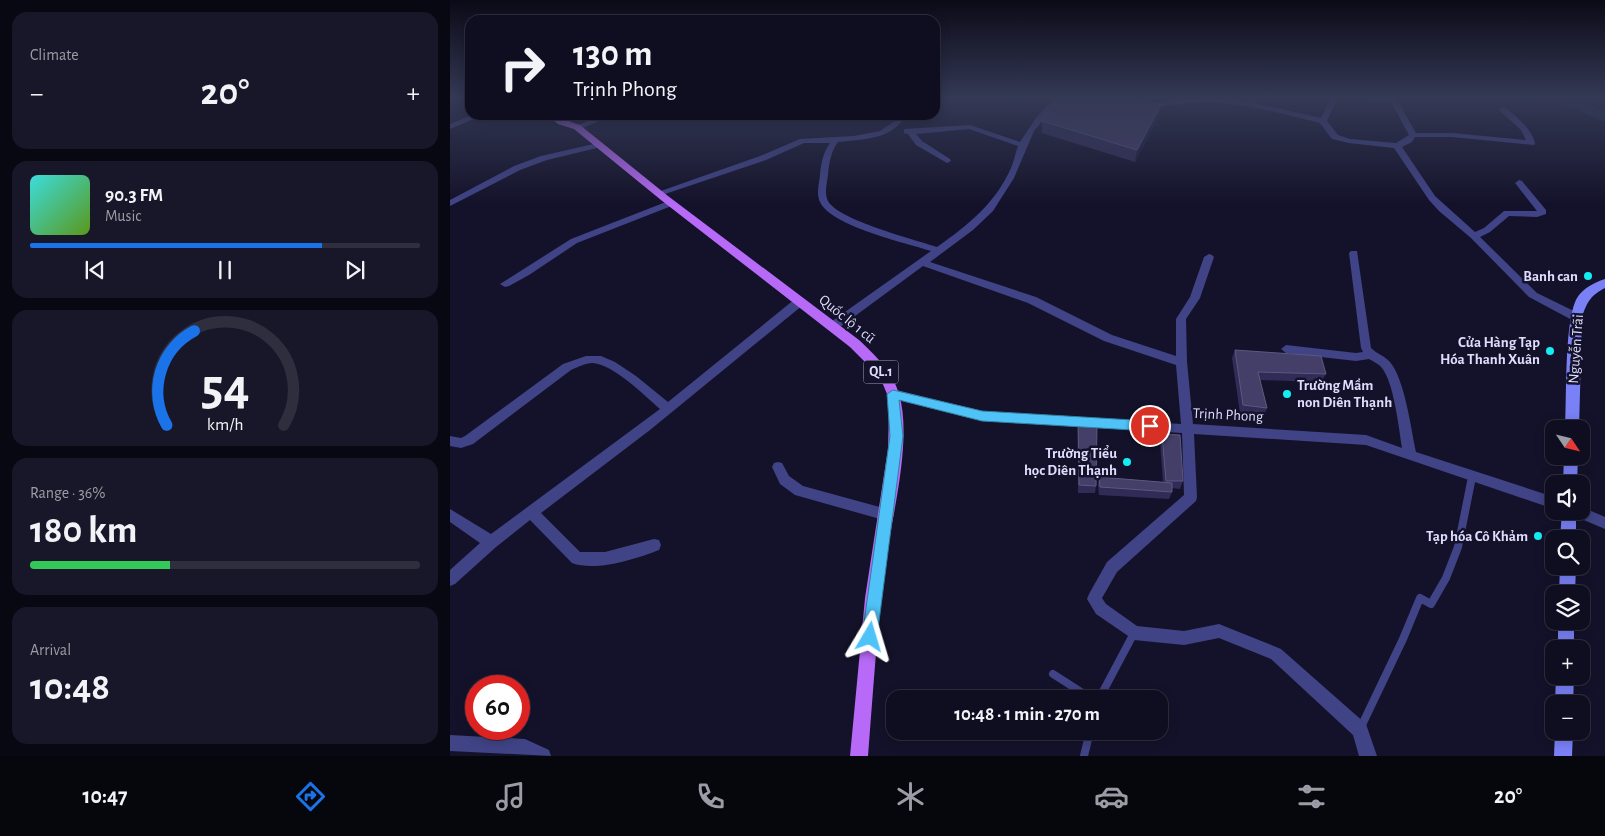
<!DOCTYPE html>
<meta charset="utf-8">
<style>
:root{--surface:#0f0e20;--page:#181729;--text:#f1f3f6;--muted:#9b9ca5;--line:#2f2e3e;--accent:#1a73e8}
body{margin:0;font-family:"Alegreya Sans",sans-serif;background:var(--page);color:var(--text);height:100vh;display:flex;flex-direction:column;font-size:19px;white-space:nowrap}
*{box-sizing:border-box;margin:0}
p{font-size:16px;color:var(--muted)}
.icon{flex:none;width:28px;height:28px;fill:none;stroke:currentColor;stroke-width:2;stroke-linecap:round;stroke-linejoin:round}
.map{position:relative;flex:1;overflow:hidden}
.panel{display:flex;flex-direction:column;gap:12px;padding:12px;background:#080812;width:450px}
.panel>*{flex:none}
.guide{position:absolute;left:15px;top:15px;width:475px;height:105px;border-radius:15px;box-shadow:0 2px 12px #0003,0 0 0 1px var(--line);background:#0f0e20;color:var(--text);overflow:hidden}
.needle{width:32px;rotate:125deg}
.controls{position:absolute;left:1095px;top:420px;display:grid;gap:10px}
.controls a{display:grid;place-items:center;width:45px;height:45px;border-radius:10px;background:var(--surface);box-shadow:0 2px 12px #0003,0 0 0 1px var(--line);font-size:25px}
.speed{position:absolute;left:15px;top:675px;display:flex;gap:10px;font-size:25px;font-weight:700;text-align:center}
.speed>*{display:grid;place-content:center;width:65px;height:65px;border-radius:50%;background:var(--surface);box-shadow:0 2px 12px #0003,0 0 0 1px var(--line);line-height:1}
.speed .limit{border:8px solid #d22;background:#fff;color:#111}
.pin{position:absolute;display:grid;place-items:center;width:42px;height:42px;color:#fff;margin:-21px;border:2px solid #fff;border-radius:50%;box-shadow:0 1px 5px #0007}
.me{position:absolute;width:55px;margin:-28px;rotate:7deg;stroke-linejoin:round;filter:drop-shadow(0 0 4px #0008)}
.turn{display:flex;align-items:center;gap:18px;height:105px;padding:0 25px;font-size:22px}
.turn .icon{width:65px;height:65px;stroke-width:2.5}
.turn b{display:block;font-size:35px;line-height:42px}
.big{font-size:38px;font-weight:700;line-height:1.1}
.panel .tile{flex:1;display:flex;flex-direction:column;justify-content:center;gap:8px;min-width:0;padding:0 18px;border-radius:15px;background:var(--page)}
.panel .dial{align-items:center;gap:0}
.dial svg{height:130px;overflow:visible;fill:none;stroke:var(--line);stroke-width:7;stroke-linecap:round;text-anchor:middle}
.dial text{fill:var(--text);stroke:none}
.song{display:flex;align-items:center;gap:15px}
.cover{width:60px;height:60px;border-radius:8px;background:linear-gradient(135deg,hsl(180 70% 55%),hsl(90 70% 35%))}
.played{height:5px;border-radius:2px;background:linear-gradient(90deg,var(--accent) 75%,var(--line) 75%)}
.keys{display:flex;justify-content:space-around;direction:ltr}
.heat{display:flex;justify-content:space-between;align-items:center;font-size:28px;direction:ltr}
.charge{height:8px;border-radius:4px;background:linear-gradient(90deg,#34c759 36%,var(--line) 0)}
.trip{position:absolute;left:436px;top:690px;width:282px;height:50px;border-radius:15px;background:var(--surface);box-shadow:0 2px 12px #0003,0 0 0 1px var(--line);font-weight:700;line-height:50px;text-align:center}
.tabs{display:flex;height:80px;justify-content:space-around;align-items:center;background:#06060d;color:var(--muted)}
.tabs .icon{width:35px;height:35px}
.tabs .on{color:var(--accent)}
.tabs b{font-size:22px;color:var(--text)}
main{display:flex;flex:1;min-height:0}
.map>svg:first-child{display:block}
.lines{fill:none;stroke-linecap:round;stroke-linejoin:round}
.river{fill:#122e4e;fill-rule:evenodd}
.service{stroke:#404386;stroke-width:8}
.minor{fill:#404386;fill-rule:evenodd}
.secondary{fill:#7a81f7;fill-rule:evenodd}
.primary{fill:#b66af7;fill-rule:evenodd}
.wall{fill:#312c57}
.shaded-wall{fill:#1e1a3d}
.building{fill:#443f68;stroke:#5c5880}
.route{fill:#4fc3f7;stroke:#337fa1}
.poi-dot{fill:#14eef2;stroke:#14122a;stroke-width:2}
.labels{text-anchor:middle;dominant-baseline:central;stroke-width:5;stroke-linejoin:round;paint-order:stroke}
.shield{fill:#14122a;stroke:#a1a0be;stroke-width:1}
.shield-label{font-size:14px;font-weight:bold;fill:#deddfd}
.poi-label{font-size:15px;font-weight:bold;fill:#deddfd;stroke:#14122a;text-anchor:end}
.street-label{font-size:15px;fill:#deddfd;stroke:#14122a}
</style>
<main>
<section class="panel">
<div class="tile"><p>Climate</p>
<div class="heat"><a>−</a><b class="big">20°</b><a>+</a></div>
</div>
<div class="tile">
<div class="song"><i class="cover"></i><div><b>90.3 FM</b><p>Music</p></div></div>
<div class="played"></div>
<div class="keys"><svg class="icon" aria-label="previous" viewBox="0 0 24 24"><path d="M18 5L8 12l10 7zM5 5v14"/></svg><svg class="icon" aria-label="pause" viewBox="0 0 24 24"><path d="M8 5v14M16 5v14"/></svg><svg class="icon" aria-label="next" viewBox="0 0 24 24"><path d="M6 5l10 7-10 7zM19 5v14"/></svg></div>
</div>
<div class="tile dial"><svg viewBox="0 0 100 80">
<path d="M14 69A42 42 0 1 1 86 69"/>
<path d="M14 69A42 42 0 0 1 31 11" stroke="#1a73e8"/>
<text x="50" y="56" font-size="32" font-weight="700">54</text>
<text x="50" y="72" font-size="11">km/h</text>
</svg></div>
<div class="tile"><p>Range · 36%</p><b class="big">180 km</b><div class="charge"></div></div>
<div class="tile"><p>Arrival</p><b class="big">10:48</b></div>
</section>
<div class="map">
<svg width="1155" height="756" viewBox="0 0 1155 756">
<rect width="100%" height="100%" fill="#14122a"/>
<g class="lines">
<polygon class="river" points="1104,98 1124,98 1155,112 1155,122 1106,101"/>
<g class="service">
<polyline points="603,674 642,699"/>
<polyline points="649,699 684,633"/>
<polyline points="911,727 953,639 970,598 981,604 996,578 1008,547 1022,477"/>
<polyline points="634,756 640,731"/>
</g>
<g class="minor">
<path d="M604 98H611L584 131 564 178 543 211 523 230 480 262 586 297 662 335 726 356V319L740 297 754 257 759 254 762 255 764 257 750 298 736 319 737 362 743 424 916 435 952 448C949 429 944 383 932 368 929 364 924 362 919 359L906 361 836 353 831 349 836 345 906 353 913 352 911 348 899 253 901 251H907L921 348C927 354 935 356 940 362 955 380 961 429 966 452L1104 497V509L916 445 744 434 747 497 746 501 667 572 652 598 656 604 687 626 734 631 769 624 831 649 916 724 927 756H909L903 735 821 659 769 638 734 645 684 640 646 614 637 599 639 594 657 562 734 495 732 433 532 421 443 399 439 397 437 394 439 391 443 389 532 411 731 424 726 365 654 341 578 303 473 266 386 330H378L377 327 378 324 481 251C456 243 381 226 370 202 366 194 369 184 370 175 371 163 373 153 380 143H354L316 160 212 195H206L205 193 310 156 350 139 404 136 430 131 445 121 448 115H456C442 140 414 139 388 142 381 151 379 163 378 175 377 183 374 193 378 201 388 220 466 240 487 247 518 225 545 204 561 168 564 161 565 154 568 146L519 129 466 134 472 141 500 159 501 161 497 163 466 145 458 134 454 133V129L520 125 570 142 586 118Z"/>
<path d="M881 98H888L877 121 888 135 900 139 946 143 959 135 941 102 913 100 910 98H946L966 133H1002L1076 140 1071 130 1048 109 1055 107C1066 117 1081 127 1085 143L1084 145 1002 137H965L962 142 952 147 985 196 1025 232 1034 228 1054 211H1087L1065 183 1069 180 1072 181 1096 210V214L1087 217 1059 216 1040 232 1030 237 1087 293 1130 314 1131 317 1130 320H1122L1079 297 1021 238 989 211 979 200 944 148 899 143 882 139 870 123C838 115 805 106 772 103 747 101 721 105 696 108L692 106 696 104C721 101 747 97 773 99 806 102 838 111 871 118Z"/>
<polygon points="22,115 33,115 0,129 0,124"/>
<polygon points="153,115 164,115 130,129 123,127"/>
<polygon points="148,143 152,145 151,147 97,160 70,170 0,206 0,200 64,166 91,156"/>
<polygon points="221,200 225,203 224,205 127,243 79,275 59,286 55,287 50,284 121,239"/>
<path d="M349 298 354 302 353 305 200 430 91 513 130 552H155L204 539 209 540 211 545 209 550C186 559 146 572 122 563L80 520 46 547 5 584 0 586V570L30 543 0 522V509L41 534 210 409C194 395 164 365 143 363 135 363 128 367 121 370L23 444 11 448 0 446V436L11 438 15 436 113 364 136 356H151L165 362 186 376 218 402 345 299Z"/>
<polygon points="328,462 332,463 339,476 353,486 437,509 442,511 444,515 442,519 437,521 345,495 330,484 322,467 324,463"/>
<polygon points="1132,507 1155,517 1155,529 1122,515 1121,511 1131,511"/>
<polygon points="0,735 75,739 99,750 101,756 0,751"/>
</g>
<g class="secondary">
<path d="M1155 279V288C1141 295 1137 302 1132 317L1129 429H1115C1117 399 1114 321 1127 298 1132 289 1145 282 1155 279Z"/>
<polygon points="1114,456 1128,456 1127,484 1113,484"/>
<polygon points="1112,511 1126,511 1126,539 1110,539"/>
<polygon points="1110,566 1126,566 1125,594 1109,594"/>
<rect x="1108" y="621" width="16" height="28"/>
<polygon points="1106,676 1124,676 1123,704 1105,704"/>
<polygon points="1105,731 1123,731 1122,756 1104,756"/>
</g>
<path class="primary" d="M97 115C109 115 119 122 130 125L218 196 409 340C425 355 443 372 449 394 463 441 441 518 435 567 427 630 423 693 418 756H400L415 598 438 449 439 410 437 394 432 382 424 371 400 347 211 200 124 129 108 124Z"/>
</g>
<g class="wall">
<polygon points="709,116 685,162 592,133 592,121"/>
<polygon points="785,350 876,374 871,382 810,380 817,408 813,417 790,413 782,358"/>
<polygon points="628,424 646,486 645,493 628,493"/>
<polygon points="712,434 733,481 730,489 722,488 722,492 719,499 649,495 648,485 649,477 713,482 710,442"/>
</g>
<polygon class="shaded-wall" points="711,105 709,116 685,162 687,150"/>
<g class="building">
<polygon points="610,98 676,98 711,105 687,150 592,121"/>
<polygon points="785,350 871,356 876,374 808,372 817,408 793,405"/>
<polygon points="628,424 647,425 646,486 629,485"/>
<polygon points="712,434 730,435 733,481 716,481"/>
<polygon points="649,477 722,483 722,492 650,487"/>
</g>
<linearGradient id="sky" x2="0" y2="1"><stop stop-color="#0b0a17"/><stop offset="0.48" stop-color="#343955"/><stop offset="1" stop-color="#343955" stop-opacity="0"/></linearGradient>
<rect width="1155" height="204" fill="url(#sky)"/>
<polygon class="route" points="443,390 532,411 700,421 705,423 706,426 705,430 700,431 532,421 449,400 453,436 427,637 425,643 420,645 414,643 412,637 440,436 437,394"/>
<g class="poi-dot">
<circle cx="1138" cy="276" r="5"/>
<circle cx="1100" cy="351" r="5"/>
<circle cx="837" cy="394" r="5"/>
<circle cx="677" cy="462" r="5"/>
<circle cx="1088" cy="536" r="5"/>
</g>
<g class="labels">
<rect class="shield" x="413.5" y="360.5" width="35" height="23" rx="4"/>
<g class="shield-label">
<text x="431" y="372">QL.1</text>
</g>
<g class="poi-label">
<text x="1128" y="276">Banh can</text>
<text x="1090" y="342">Cửa Hàng Tạp<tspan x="1090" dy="17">Hóa Thanh Xuân</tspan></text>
<text x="847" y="385" text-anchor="start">Trường Mầm<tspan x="847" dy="17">non Diên Thạnh</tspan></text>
<text x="667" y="453">Trường Tiểu<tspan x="667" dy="17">học Diên Thạnh</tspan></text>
<text x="1078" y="536">Tạp hóa Cô Khảm</text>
</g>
<g class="street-label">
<text transform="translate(397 319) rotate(39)">Quốc lộ 1 cũ</text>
<text transform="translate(1126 349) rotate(-86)">Nguyễn Trãi</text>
<text transform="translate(778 415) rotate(3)">Trịnh Phong</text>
</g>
</g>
</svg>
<div class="controls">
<a><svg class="needle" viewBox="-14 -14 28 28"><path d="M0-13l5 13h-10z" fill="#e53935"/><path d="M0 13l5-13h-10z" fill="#9b9ca5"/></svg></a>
<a><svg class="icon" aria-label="sound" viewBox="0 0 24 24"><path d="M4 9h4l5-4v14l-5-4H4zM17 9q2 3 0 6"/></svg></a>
<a><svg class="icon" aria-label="search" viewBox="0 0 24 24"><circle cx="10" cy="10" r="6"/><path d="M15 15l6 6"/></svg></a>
<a><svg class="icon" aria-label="layers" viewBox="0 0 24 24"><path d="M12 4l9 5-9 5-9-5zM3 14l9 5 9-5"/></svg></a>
<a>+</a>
<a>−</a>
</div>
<div class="speed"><div class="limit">60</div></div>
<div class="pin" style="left:700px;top:426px;background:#d93025"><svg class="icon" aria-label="arrive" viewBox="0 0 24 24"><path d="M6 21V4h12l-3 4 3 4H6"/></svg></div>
<svg class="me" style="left:420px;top:637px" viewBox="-20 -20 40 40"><path d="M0-17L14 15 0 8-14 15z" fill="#4fc3f7" stroke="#fff" stroke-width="4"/></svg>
<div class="trip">10:48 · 1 min · 270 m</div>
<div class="guide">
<div class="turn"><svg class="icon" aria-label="right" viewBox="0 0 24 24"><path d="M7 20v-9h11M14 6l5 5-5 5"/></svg><div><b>130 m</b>Trịnh Phong</div></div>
</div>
</div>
</main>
<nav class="tabs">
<b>10:47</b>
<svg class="icon on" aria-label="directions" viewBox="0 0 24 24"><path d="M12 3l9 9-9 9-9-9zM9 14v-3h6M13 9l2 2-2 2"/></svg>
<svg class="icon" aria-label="music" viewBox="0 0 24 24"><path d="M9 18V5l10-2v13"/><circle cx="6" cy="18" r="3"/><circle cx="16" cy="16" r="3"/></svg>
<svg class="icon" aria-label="phone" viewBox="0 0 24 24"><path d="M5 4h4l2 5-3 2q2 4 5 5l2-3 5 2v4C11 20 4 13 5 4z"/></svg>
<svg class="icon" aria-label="climate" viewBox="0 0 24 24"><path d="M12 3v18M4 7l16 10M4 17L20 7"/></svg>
<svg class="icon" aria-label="car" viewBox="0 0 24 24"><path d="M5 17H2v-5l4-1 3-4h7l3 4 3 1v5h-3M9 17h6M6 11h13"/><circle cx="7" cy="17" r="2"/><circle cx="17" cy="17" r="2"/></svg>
<svg class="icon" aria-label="filters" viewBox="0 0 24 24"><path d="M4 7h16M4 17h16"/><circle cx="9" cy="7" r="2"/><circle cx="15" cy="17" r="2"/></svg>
<b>20°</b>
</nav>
